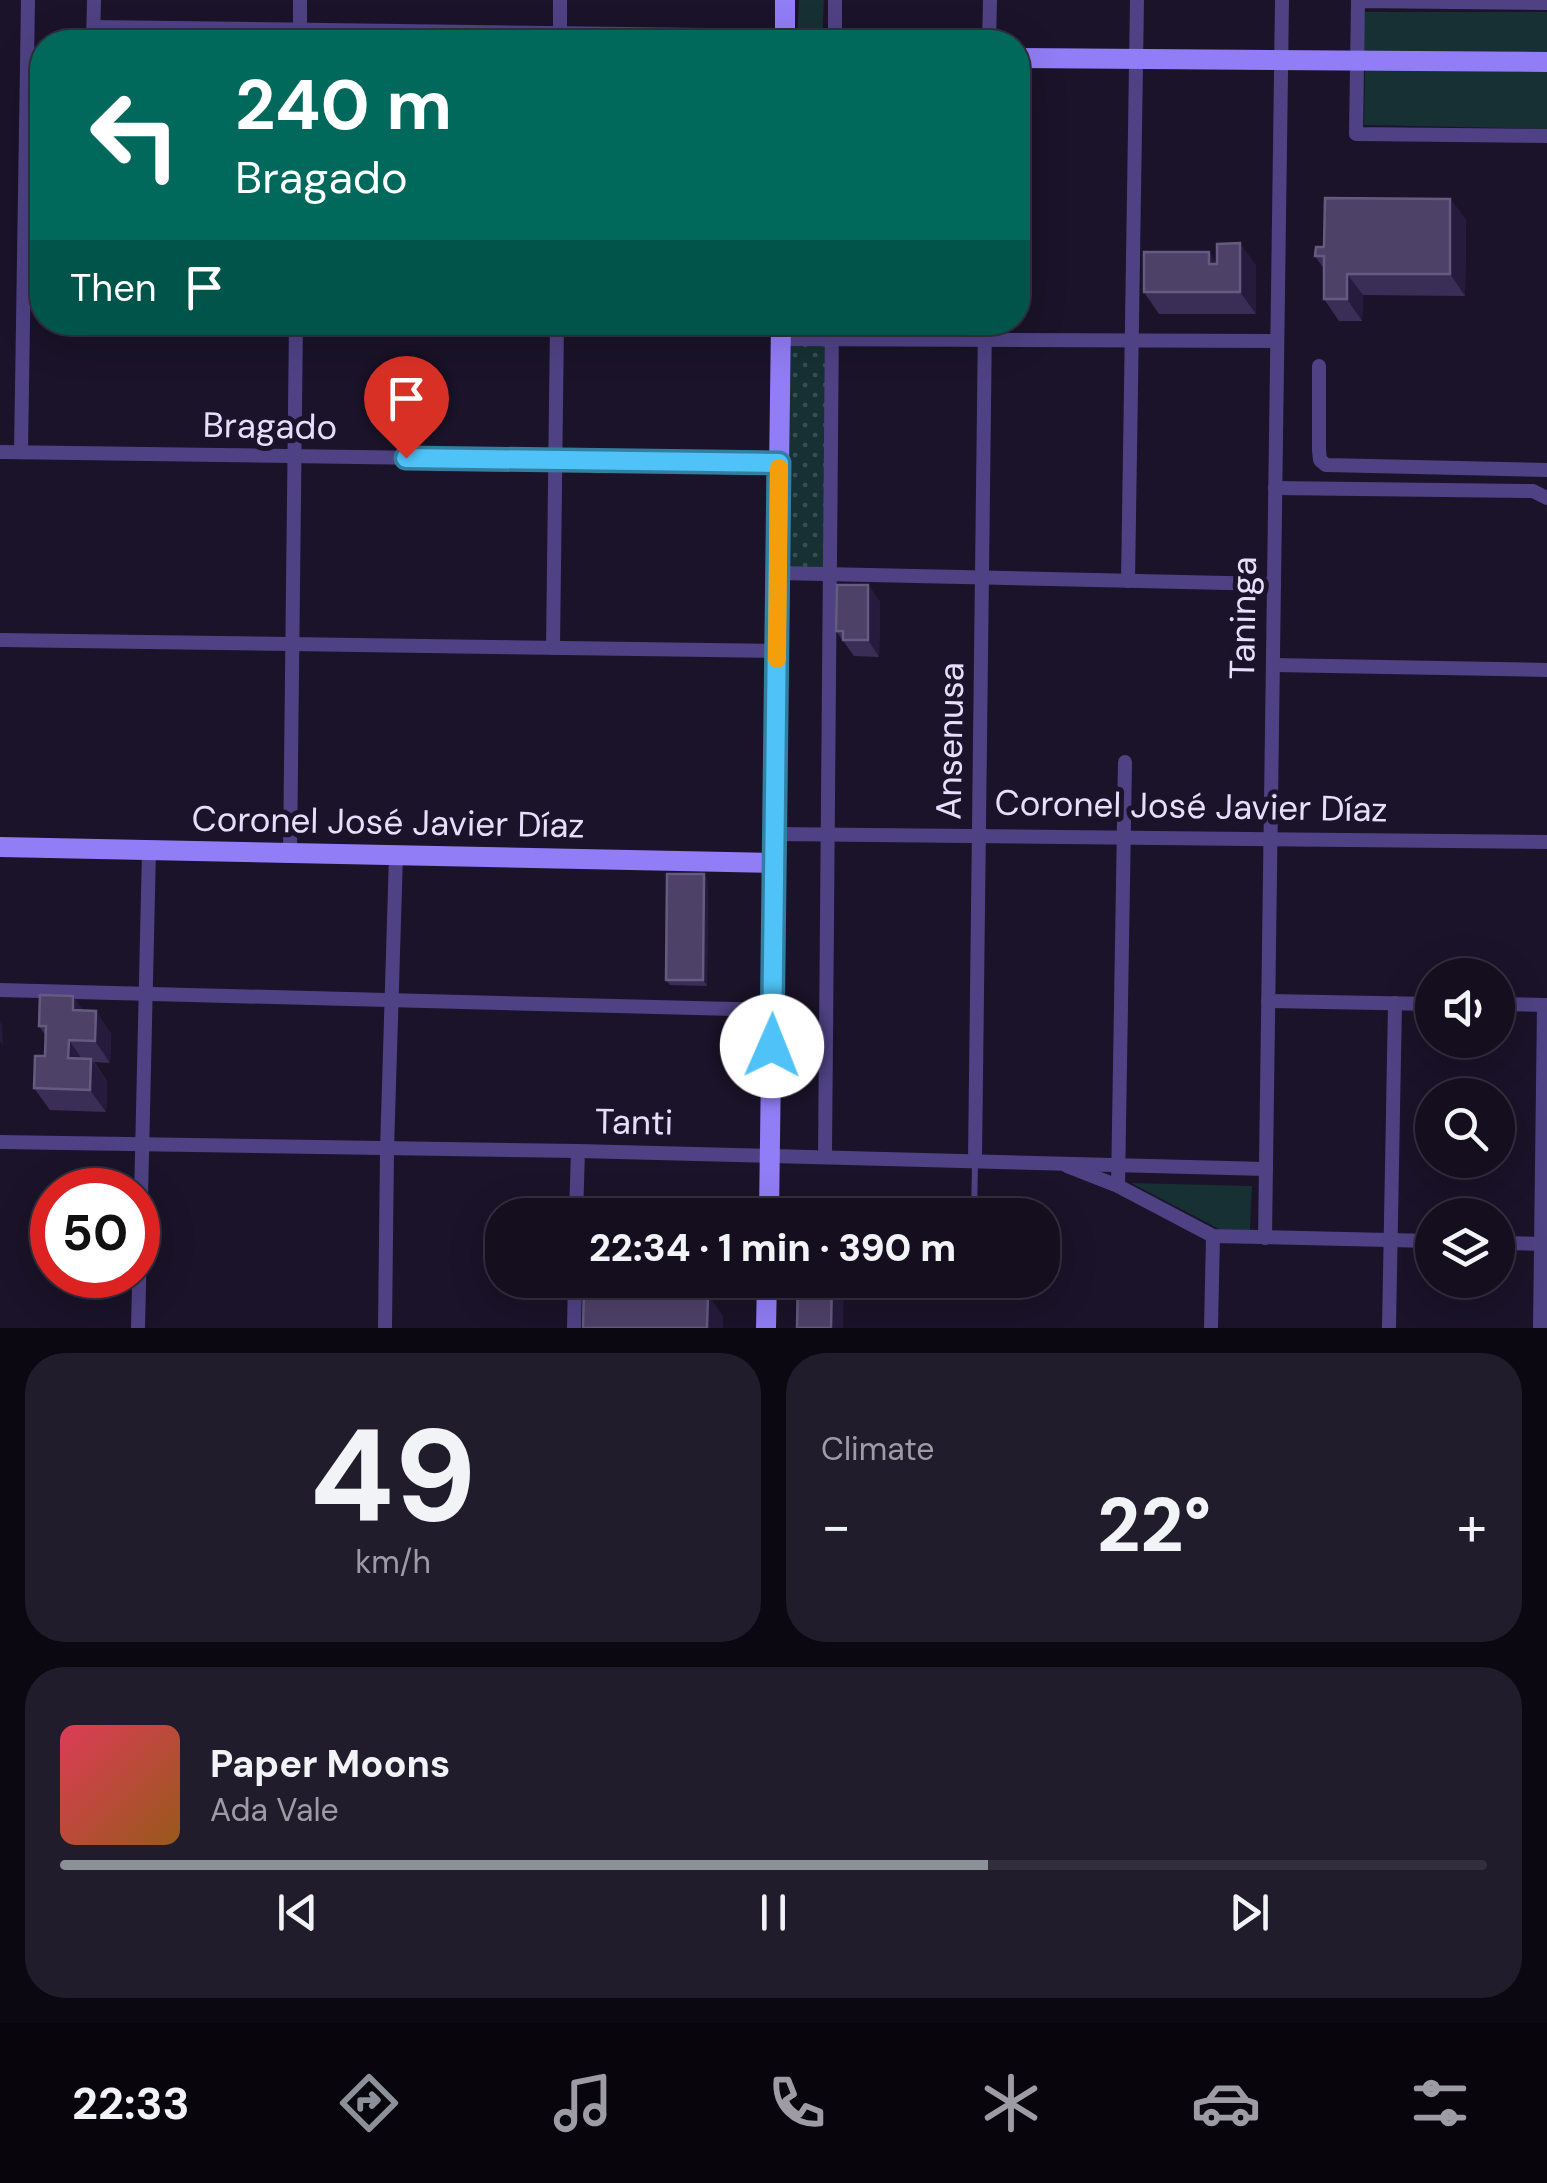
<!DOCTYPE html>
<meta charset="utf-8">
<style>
:root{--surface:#140e1f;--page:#211c2c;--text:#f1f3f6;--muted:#9d9ca4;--line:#332e3d;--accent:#8c9099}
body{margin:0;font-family:"DM Sans",sans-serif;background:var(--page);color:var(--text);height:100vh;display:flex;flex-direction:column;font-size:38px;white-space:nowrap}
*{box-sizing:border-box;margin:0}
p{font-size:32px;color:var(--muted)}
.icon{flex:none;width:55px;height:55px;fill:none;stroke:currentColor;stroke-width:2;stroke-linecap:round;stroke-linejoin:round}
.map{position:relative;height:1328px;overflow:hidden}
.panel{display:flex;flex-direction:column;gap:25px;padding:25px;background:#0b0811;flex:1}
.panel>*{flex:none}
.guide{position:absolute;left:30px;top:30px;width:1000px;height:305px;border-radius:40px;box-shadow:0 10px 40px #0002,0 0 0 2px var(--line);background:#00695c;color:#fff;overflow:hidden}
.controls{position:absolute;left:1415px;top:958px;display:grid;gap:20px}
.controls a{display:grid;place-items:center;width:100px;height:100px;border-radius:50%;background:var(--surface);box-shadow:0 10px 40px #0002,0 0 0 2px var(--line);font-size:50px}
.speed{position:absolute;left:30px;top:1168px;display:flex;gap:20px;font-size:50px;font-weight:700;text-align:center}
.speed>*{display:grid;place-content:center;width:130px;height:130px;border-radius:50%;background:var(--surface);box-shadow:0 10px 40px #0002,0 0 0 2px var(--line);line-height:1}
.speed .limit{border:15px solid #d22;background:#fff;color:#111}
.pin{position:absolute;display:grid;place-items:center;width:85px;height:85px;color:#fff;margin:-102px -42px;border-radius:50% 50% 50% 0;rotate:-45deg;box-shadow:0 0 10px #0007}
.pin .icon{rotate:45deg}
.me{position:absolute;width:110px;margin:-55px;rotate:1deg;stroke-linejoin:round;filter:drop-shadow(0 0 8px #0008)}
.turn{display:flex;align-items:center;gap:35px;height:210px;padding:0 40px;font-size:45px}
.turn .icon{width:130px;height:130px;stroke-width:2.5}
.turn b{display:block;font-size:70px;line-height:85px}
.then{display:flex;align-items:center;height:95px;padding:0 40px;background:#0003;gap:20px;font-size:38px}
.big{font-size:75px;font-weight:800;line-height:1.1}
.panel .tile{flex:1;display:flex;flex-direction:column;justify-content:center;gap:15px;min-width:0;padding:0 35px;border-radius:40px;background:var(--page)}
.panel .dial{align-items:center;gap:0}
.dial b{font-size:130px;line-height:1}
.song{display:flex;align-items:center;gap:30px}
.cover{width:120px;height:120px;border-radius:15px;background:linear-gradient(135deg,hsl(350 70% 55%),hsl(30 70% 35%))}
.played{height:10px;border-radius:5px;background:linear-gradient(90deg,var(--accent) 65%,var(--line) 65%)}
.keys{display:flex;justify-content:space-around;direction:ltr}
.heat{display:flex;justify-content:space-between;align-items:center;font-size:55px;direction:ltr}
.panel .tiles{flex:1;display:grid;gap:25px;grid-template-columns:1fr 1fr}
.tile:last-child{grid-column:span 2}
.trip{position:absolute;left:485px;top:1198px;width:575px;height:100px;border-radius:40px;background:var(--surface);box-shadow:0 10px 40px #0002,0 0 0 2px var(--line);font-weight:800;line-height:100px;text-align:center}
.dock{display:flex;height:160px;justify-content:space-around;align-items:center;background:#08060c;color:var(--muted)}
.dock .icon{width:70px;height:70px}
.dock .selected{color:var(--accent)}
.dock b{font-size:45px;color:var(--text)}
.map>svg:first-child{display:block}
.grass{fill:url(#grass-dots)}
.park{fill:#163033}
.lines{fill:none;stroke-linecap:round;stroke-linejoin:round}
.service{stroke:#4e4284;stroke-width:6}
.minor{stroke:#4e4284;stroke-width:14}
.secondary{stroke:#917df5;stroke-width:20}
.wall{fill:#3b2e56}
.shaded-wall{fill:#261b3c}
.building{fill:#4d4167;stroke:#655a7f;stroke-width:2.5}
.route-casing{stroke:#337fa1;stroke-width:25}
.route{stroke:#4fc3f7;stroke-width:18}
.slow{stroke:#f59e0b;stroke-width:18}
.labels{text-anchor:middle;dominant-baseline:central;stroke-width:10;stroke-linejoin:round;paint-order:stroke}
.street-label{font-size:35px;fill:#e6defc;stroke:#1a1329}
</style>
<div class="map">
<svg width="1547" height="1328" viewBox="0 0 1547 1328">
<defs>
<pattern id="grass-dots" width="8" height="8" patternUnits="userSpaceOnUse" patternTransform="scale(2.5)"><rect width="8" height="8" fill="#163033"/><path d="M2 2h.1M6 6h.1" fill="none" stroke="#384e51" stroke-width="1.8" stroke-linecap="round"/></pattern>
</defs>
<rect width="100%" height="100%" fill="#1a1329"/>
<polygon class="grass" points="791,344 826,344 824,570 786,570"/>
<g class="park">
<polygon points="799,0 824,0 822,42 797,42"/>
<polygon points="1363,12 1547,12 1547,54 1363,53"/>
<polygon points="1365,67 1547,72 1547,129 1364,125"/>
<polygon points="1131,1183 1252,1186 1250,1230 1219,1229"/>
</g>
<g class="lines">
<polyline class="service" points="974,1215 975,1162"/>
<g class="minor">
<polyline points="1547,3 1358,1 1356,134 1547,136"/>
<polyline points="94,27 785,36"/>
<polyline points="560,39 560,0"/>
<polyline points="93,42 94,0"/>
<polyline points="300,42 300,0"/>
<polyline points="835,42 835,0"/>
<polyline points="989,42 990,0"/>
<polyline points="781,339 1277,341"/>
<polyline points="1319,366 1319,450 1320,460 1326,465 1547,470"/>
<polyline points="0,452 779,463"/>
<polyline points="21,452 28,0"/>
<polyline points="1275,488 1533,491 1547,498"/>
<polyline points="778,573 1274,584"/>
<polyline points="1128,581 1137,0"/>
<polyline points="0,640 777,651"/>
<polyline points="553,648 557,322"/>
<polyline points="1273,665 1547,670"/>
<polyline points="774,834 1547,842"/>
<polyline points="290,853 296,322"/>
<polyline points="0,990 772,1010"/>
<polyline points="1268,1001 1432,1004"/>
<polyline points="1498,1004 1547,1005"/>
<polyline points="0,1142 578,1151 1266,1169"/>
<polyline points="825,1156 832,322"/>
<polyline points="975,1160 985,322"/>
<polyline points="1067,1166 1118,1186 1213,1236 1432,1241"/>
<polyline points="1118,1186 1125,762"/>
<polyline points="576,1215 578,1151"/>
<polyline points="1265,1238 1282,0"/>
<polyline points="1498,1243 1546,1244"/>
<polyline points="138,1328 149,850"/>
<polyline points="385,1328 387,1150 396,855"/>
<polyline points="574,1328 575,1280"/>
<polyline points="1211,1328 1213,1236"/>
<polyline points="1389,1328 1395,1003"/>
<polyline points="1540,1328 1544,1005"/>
</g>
<g class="secondary">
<polyline points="785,42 785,0"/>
<polyline points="1018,58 1547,62"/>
<polyline points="0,847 774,863"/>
<polyline points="769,1215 781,322"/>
<polyline points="766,1328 767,1280"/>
</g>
</g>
<g class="wall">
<polygon points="1450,199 1466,220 1465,296 1363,295 1362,321 1339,321 1324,299 1324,269 1315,256 1324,247"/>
<polygon points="1217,263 1256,265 1256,314 1159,314 1144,292"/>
<polygon points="868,585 880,602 879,657 854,656 836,631"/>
<polygon points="708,880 707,986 670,985 666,980"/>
<polygon points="73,996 83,1011 111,1033 110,1063 94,1062 107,1081 106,1112 50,1110 34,1088 45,1056 46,1036 39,1026"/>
</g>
<g class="shaded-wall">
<polygon points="1450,199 1466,220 1465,296 1450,274"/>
<polygon points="1240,243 1256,265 1256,314 1240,292"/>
<polygon points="1209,252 1225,274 1209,264"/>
<polygon points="1347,274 1363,295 1362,321 1347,299"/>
<polygon points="868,585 880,602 879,657 868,640"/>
<polygon points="704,874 708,880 707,986 703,980"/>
<polygon points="73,996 89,1018 73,1010"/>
<polygon points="96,1011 111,1033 110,1063 95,1041"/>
<polygon points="0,1022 2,1025 3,1045 0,1042"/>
<polygon points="69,1040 84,1062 68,1058"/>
<polygon points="91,1059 107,1081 106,1112 90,1090"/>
<polygon points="832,1280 844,1280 843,1328 831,1328"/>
<polygon points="708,1294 723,1316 723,1328 707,1328"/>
</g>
<g class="building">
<polygon points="1325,198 1450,199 1450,274 1347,274 1347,299 1324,299 1324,256 1315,256 1316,247 1324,247"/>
<polygon points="1240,243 1240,292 1144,292 1144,252 1209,252 1209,264 1217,264 1217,244"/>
<polygon points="837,585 868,585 868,640 843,640 843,631 836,631"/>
<polygon points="667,874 704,874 703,980 666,980"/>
<polygon points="40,995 73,996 73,1010 96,1011 95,1041 69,1040 68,1058 91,1059 90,1090 34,1088 35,1056 45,1056 46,1026 39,1026"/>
<polygon points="798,1280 832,1280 831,1328 797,1328"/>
<polygon points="584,1289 708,1294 707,1328 583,1328"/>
</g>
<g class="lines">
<g class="route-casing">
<polyline id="route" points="406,458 779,463 772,1046"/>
</g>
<use href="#route" class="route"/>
<polyline class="slow" points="777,659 779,468"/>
</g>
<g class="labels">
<g class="street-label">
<text transform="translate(270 426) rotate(1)">Bragado</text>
<text transform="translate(1243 618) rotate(-89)">Taninga</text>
<text transform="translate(950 741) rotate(-89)">Ansenusa</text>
<text transform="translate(1191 806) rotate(1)">Coronel José Javier Díaz</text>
<text transform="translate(388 822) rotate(1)">Coronel José Javier Díaz</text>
<text transform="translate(634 1122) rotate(1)">Tanti</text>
</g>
</g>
</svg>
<div class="controls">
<a><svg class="icon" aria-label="sound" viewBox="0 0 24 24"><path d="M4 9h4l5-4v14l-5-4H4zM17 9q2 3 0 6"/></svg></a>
<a><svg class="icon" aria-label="search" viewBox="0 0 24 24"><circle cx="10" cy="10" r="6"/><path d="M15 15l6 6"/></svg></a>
<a><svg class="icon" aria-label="layers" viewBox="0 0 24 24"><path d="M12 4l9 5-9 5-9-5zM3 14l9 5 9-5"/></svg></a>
</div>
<div class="speed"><div class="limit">50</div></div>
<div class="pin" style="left:406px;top:458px;background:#d93025"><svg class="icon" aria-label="arrive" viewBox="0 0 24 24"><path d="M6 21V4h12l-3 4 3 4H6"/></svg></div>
<svg class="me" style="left:772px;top:1046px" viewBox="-20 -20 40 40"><circle r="19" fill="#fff"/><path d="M0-13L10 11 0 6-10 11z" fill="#4fc3f7"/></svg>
<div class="trip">22:34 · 1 min · 390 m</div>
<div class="guide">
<div class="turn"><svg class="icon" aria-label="left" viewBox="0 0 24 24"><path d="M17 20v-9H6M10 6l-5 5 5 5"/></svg><div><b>240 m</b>Bragado</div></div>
<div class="then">Then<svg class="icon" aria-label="arrive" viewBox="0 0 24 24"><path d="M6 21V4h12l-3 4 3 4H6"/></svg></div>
</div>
</div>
<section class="panel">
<div class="tiles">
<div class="tile dial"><b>49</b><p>km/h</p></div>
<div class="tile"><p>Climate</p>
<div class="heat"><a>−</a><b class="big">22°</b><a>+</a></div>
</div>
<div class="tile">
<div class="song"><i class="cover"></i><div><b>Paper Moons</b><p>Ada Vale</p></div></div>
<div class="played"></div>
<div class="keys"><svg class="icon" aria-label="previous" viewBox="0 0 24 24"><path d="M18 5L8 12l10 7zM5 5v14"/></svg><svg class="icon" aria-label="pause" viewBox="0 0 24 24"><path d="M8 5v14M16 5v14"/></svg><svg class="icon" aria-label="next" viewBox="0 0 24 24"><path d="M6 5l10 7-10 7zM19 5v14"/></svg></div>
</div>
</div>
</section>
<nav class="dock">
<b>22:33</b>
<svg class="icon selected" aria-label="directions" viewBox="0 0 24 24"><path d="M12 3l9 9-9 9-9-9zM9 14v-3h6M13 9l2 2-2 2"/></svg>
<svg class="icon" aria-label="music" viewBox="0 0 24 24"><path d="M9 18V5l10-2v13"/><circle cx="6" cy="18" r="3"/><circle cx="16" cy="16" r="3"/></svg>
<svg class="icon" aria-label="phone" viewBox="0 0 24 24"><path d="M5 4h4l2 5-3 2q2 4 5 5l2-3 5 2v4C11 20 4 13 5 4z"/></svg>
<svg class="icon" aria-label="climate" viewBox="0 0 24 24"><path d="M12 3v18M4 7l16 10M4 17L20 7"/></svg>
<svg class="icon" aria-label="car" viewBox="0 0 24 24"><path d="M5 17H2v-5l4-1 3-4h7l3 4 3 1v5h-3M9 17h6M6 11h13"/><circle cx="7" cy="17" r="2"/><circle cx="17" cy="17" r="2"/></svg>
<svg class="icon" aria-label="filters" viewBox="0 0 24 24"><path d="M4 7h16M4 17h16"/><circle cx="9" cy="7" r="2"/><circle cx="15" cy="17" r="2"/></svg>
</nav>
